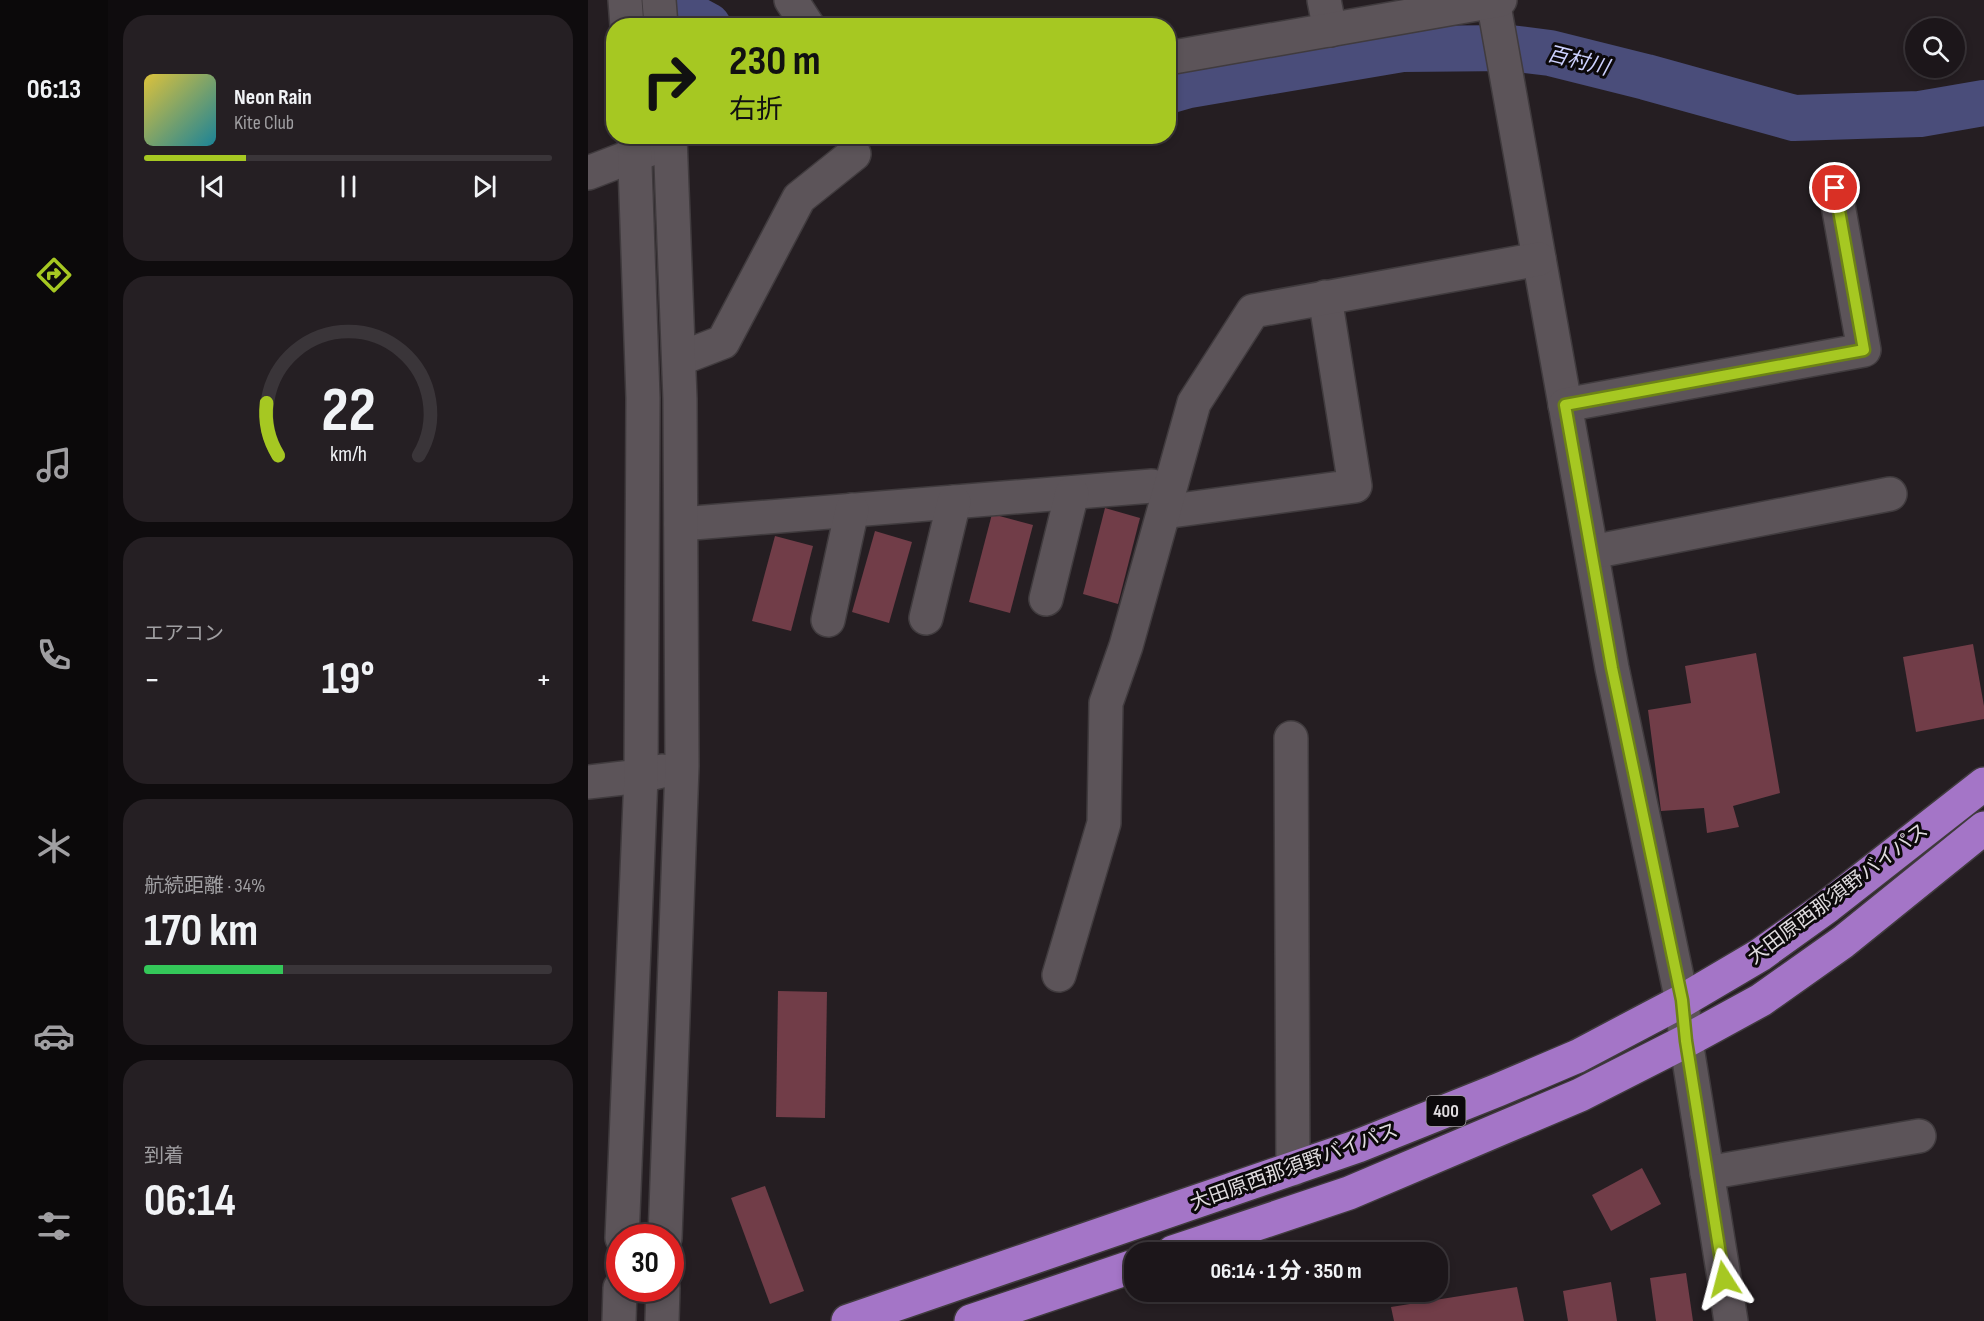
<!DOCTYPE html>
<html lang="ja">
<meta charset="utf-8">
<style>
:root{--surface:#1c161a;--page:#251f23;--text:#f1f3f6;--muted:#a09fa2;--line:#3a3539;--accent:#a6c822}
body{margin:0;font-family:"Sofia Sans Condensed","Noto Sans JP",sans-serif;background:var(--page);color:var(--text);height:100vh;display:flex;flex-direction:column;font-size:22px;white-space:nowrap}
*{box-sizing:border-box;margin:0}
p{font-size:20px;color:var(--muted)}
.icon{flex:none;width:33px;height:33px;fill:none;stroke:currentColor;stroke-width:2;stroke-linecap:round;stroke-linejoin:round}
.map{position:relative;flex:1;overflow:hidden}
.sheet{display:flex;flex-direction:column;gap:15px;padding:15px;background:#0f0c0e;width:480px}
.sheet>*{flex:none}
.top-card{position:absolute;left:18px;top:18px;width:570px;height:126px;border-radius:24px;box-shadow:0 3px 9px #0003,0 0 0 2px var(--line);background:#a6c822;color:#111;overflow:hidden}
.buttons{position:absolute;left:1317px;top:18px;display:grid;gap:12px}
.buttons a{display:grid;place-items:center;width:60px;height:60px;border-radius:50%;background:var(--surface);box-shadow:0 3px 9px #0003,0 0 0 2px var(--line);font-size:30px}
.speed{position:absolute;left:18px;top:1224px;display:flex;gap:12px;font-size:30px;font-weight:700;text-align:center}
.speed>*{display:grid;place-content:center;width:78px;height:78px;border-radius:50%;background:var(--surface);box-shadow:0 3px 9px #0003,0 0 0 2px var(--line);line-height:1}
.speed .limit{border:9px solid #d22;background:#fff;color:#111}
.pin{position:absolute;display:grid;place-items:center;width:51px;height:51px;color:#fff;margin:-26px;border:3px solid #fff;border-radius:50%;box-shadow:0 2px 6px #0007}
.me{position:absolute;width:66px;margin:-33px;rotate:351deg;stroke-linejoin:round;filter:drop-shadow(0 0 4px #0008)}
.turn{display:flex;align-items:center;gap:21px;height:126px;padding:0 24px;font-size:27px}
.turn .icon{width:78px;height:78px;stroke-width:2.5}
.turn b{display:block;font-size:42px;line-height:51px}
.big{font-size:45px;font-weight:700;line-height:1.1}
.sheet .card{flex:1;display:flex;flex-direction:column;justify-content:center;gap:9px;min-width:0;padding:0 21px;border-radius:24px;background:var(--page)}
.sheet .dial{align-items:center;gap:0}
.dial svg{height:156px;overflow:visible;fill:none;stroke:var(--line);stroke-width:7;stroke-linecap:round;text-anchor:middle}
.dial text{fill:var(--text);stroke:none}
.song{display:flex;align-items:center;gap:18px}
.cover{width:72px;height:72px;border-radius:9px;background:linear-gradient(135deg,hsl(50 70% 55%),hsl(190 70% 35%))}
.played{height:6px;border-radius:3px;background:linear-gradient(90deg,var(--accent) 25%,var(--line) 25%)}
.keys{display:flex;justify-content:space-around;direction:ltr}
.heat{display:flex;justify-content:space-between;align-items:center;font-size:33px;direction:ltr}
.charge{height:9px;border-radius:4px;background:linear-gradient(90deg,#34c759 34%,var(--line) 0)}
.trip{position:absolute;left:536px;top:1242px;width:324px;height:60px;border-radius:24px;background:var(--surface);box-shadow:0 3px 9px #0003,0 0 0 2px var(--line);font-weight:700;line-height:60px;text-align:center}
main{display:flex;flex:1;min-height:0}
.tabs{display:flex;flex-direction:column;width:108px;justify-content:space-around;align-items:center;background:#0b090a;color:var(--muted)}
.tabs .icon{width:42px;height:42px}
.tabs .selected{color:var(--accent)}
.tabs b{font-size:27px;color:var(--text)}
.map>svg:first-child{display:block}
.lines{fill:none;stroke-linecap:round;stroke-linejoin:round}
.river{stroke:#4a4d7a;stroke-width:46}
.building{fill:#713d48}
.minor-casing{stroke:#403b3e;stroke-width:36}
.highway-casing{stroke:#403b3e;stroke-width:36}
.minor{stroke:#5c5459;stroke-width:33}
.highway{stroke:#a475c7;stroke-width:33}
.route-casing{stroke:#6c8216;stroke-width:15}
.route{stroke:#a6c822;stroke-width:10}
.labels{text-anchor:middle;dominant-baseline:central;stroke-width:6;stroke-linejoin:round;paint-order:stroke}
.shield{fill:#0c090b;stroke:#a09c9f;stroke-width:1.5}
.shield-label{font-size:18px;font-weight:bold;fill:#dfdbde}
.street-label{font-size:20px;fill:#dfdbde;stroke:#0c090b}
.water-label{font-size:21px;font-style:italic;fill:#cdd1fe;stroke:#0c090b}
</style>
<main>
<nav class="tabs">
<b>06:13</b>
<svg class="icon selected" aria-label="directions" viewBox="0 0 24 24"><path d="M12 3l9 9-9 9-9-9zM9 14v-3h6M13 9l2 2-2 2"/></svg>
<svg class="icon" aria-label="music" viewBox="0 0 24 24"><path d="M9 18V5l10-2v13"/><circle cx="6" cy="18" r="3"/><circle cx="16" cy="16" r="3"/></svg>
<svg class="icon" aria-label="phone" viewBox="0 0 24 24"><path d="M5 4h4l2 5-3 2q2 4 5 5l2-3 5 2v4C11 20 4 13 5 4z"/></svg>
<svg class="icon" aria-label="climate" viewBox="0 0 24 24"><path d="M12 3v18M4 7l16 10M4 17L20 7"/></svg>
<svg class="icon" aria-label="car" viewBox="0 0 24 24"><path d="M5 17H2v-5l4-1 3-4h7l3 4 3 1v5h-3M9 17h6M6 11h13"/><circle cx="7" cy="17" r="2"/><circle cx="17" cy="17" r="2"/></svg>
<svg class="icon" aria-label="filters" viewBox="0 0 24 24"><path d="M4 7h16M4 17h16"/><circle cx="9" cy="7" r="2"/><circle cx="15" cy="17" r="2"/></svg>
</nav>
<section class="sheet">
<div class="card">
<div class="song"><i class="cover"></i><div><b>Neon Rain</b><p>Kite Club</p></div></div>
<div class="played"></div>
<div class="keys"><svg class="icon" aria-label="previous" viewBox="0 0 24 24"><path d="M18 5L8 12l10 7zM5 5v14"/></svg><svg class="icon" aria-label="pause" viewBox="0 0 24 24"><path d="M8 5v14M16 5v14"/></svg><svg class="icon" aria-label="next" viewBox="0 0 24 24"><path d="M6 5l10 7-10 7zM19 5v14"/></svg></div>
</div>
<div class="card dial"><svg viewBox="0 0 100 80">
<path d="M14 69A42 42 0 1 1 86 69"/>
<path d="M14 69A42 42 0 0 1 8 42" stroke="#a6c822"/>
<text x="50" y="56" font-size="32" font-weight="700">22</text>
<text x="50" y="72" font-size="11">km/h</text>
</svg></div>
<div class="card"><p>エアコン</p>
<div class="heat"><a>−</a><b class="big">19°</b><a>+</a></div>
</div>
<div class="card"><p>航続距離 · 34%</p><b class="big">170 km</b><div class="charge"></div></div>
<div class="card"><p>到着</p><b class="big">06:14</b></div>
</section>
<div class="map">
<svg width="1396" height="1321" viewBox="0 0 1396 1321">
<rect width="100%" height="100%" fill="#251e22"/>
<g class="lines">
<g class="river">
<polyline points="73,0 120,26"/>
<polyline points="580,91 601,85 814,49 922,48 962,53 1058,77 1206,118 1332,114 1396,103"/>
</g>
</g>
<g class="building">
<polygon points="517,508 552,518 530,604 495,594"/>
<polygon points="404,514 445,525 422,613 381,602"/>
<polygon points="287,531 324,542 301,623 264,612"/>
<polygon points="187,536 225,546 203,631 164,621"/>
<polygon points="1385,644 1396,706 1396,719 1328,732 1315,657"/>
<polygon points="1168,653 1192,793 1145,806 1151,827 1119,833 1116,808 1073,811 1060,710 1103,703 1097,666"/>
<polygon points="190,991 239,992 237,1118 188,1117"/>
<polygon points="1054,1168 1073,1204 1023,1231 1004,1195"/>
<polygon points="177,1186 216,1291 182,1304 143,1198"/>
<polygon points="1098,1273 1105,1321 1068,1321 1062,1278"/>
<polygon points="1023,1282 1029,1321 980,1321 975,1291"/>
<polygon points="929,1287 936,1321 806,1321 803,1307"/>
</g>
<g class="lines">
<g class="minor-casing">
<g id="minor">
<polyline points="37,0 39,26"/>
<polyline points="71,0 73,26"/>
<polyline points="203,0 220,26"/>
<polyline points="736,0 742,30"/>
<polyline points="905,0 1024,668 1094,1001 1098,1041 1143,1321"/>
<polyline points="580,58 912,0"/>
<polyline points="0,173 65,148"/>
<polyline points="91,359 135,342 211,198 266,154"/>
<polyline points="977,405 1276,350 1247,188"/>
<polyline points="576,512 767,486 737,297"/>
<polyline points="93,524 564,486"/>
<polyline points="1004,552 1302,494"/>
<polyline points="458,599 484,493"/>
<polyline points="338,618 366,502"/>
<polyline points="240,620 264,510"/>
<polyline points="703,738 705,1169"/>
<polyline points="0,782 53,776 74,771"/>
<polyline points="471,975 516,823 518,703 538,646 606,403 665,311 951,259"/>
<polyline points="1119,1173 1331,1136"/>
<polyline points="34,1238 53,776 55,398 46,136"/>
<polyline points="77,1238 94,766 92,399 82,136"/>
<polyline points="31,1321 32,1288"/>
<polyline points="74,1321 75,1288"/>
</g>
</g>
<g class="highway-casing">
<g id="highway">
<polyline points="585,1252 761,1193 992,1095 1098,1041 1173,1000 1255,942 1396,828"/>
<polyline points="260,1321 770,1146 910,1090 990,1056 1094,1001 1172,955 1240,906 1396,784"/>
<polyline points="383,1321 546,1266"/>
</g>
</g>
<use href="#minor" class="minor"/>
<use href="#highway" class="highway"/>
</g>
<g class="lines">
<g class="route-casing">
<polyline id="route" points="1136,1279 1098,1041 1094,1000 1024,668 977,405 1276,350 1247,188"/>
</g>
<use href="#route" class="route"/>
</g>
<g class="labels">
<rect class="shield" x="838.5" y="1096" width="39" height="30" rx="4.5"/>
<g class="shield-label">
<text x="858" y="1111">400</text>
</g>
<g class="street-label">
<text transform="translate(1250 894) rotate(-37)">大田原西那須野バイパス</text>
<text transform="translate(706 1167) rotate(-20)">大田原西那須野バイパス</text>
</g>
<g class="water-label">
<text transform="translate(990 61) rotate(14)">百村川</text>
</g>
</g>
</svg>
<div class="buttons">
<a><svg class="icon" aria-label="search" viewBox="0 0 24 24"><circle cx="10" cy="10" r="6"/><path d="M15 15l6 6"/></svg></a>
</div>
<div class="speed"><div class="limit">30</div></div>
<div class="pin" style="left:1247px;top:188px;background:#d93025"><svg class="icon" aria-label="arrive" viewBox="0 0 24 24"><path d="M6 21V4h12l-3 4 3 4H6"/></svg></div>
<svg class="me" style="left:1136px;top:1279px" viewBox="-20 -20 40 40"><path d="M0-17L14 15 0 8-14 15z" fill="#a6c822" stroke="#fff" stroke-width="4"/></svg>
<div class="trip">06:14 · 1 分 · 350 m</div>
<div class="top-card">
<div class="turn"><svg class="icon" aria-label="right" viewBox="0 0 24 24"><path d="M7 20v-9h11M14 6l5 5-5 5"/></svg><div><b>230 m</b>右折</div></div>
</div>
</div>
</main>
